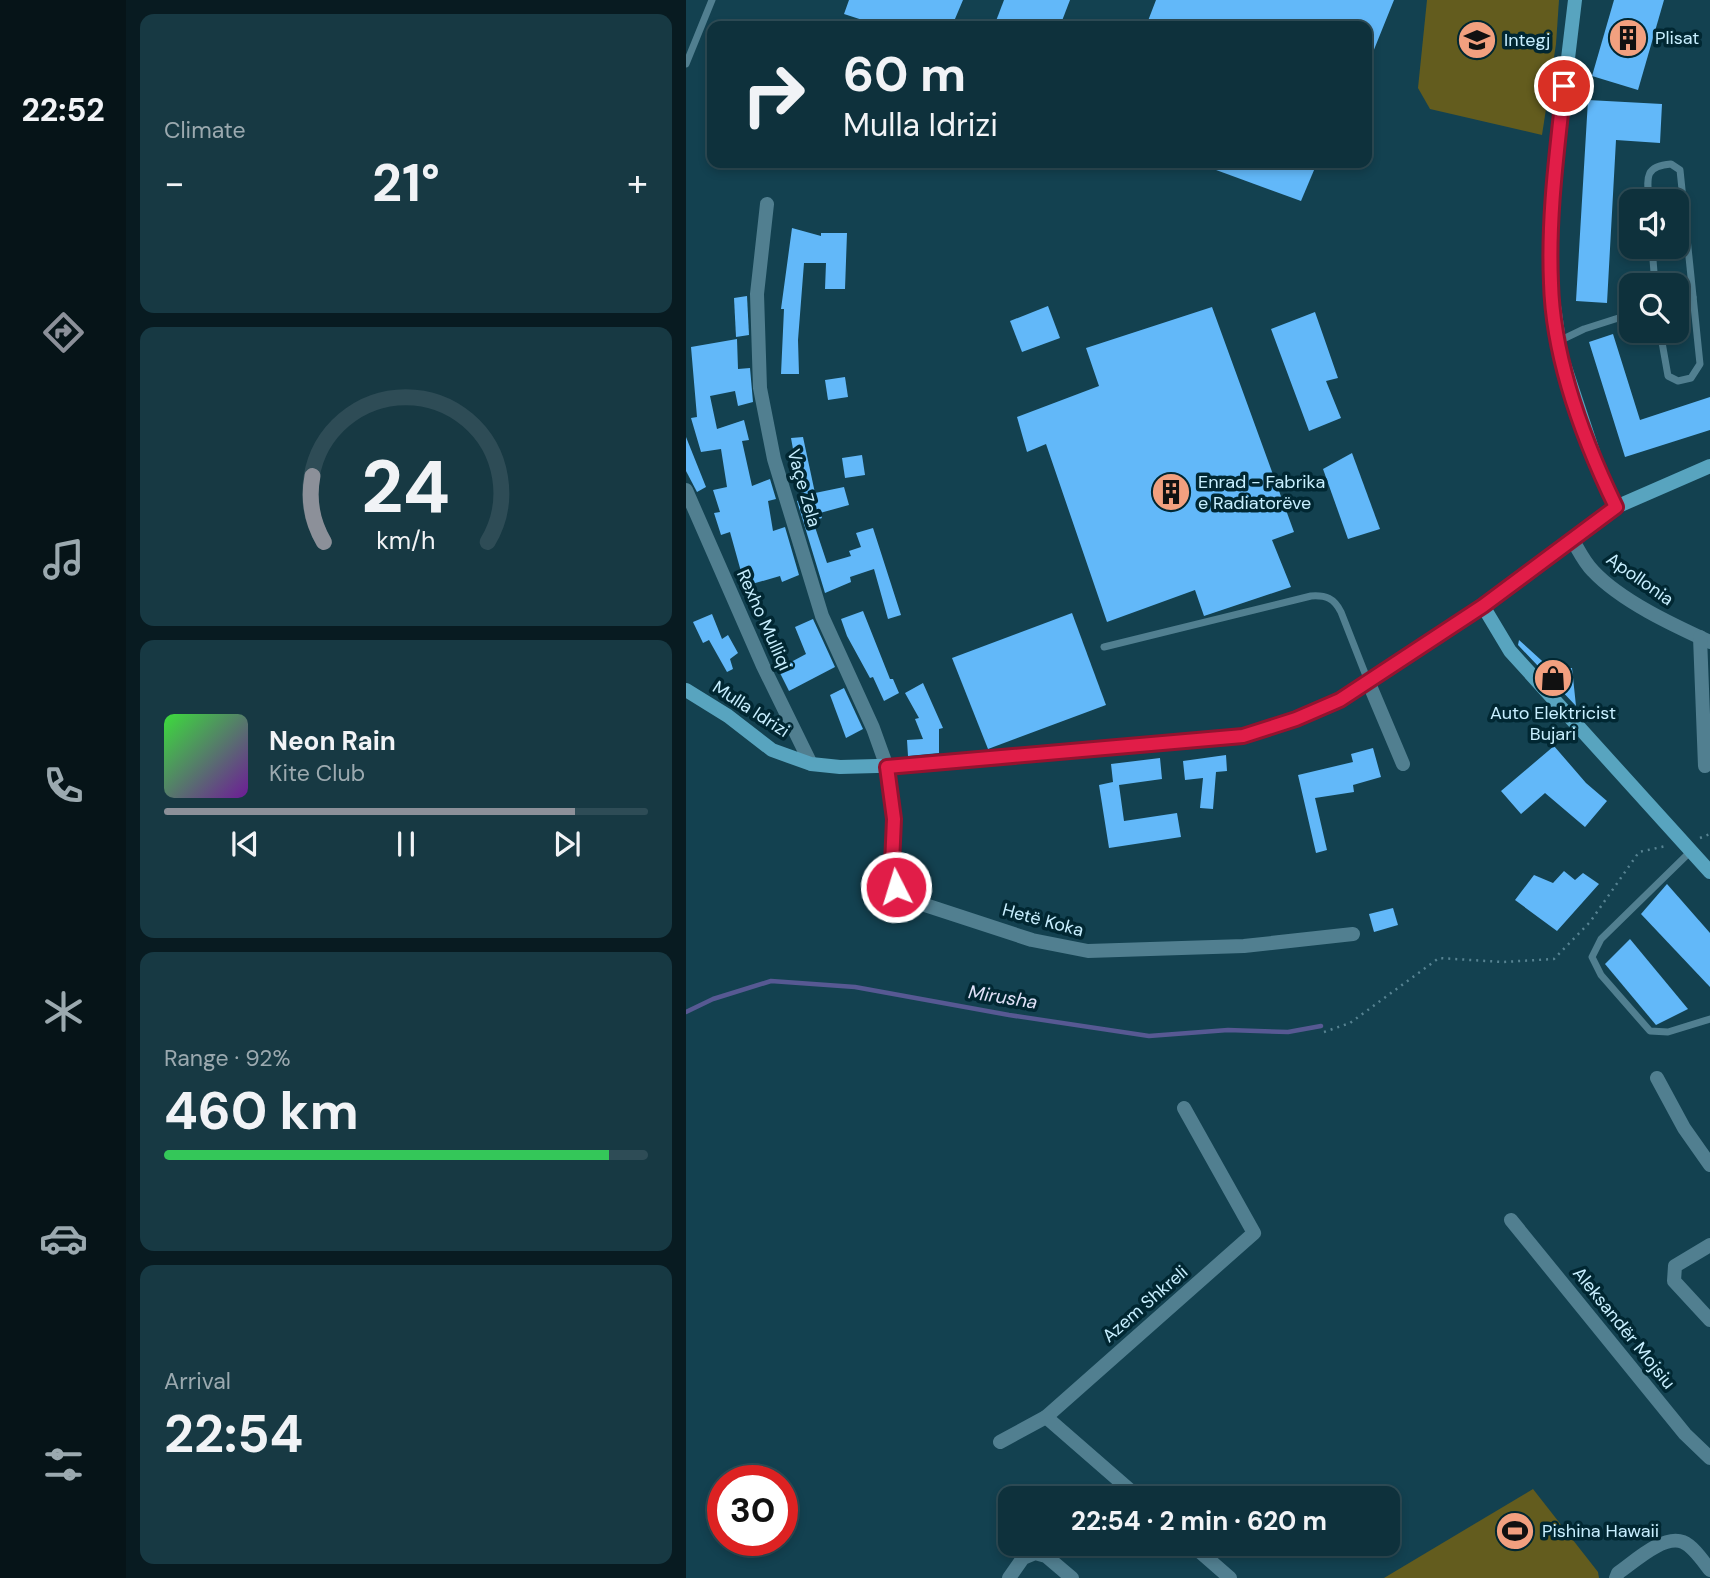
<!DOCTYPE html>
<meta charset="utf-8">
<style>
:root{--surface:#0e313c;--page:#173943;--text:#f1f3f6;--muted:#9ba9af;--line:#2e4c56;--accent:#8c9099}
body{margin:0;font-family:"DM Sans",sans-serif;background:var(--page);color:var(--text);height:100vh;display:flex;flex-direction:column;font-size:26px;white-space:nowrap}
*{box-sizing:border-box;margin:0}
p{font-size:23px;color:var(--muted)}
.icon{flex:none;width:38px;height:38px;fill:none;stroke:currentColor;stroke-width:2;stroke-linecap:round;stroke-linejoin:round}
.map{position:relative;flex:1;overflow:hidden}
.panel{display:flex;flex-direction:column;gap:14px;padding:14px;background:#081b21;width:560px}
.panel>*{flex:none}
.banner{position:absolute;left:21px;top:21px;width:665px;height:147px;border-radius:14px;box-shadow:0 4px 10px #0003,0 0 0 2px var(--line);background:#0e313c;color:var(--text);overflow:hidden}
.fabs{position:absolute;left:933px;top:189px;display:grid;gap:14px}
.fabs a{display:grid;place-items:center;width:70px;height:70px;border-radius:14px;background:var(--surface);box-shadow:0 4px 10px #0003,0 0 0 2px var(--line);font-size:35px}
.speed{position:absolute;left:21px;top:1465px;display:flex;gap:14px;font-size:35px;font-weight:700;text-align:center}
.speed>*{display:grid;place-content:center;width:91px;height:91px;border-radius:50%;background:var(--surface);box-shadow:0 4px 10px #0003,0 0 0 2px var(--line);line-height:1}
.speed .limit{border:10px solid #d22;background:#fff;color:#111}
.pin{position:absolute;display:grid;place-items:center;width:60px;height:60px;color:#fff;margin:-30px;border:4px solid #fff;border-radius:50%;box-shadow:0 2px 7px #0007}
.me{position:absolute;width:77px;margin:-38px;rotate:355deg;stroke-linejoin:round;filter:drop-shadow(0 0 5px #0008)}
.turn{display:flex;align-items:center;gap:24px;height:147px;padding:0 21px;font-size:32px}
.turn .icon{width:91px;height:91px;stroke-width:2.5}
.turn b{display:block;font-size:49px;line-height:60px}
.big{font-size:52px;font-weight:700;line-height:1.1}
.panel .tile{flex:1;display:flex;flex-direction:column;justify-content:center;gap:10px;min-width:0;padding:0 24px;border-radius:14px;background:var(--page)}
.panel .dial{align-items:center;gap:0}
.dial svg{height:182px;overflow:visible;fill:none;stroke:var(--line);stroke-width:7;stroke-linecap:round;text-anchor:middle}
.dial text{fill:var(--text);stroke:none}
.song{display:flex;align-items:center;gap:21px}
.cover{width:84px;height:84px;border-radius:10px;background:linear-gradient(135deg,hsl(120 70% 55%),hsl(280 70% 35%))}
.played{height:7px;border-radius:4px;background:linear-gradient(90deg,var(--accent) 85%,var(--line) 85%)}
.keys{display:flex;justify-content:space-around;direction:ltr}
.heat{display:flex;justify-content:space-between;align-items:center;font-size:38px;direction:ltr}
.charge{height:10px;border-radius:5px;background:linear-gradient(90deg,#34c759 92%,var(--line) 0)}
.trip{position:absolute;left:312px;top:1486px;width:402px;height:70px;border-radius:14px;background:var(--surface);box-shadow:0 4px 10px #0003,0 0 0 2px var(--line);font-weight:700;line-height:70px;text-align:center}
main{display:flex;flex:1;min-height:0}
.dock{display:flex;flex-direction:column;width:126px;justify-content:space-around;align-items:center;background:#061418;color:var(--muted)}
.dock .icon{width:49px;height:49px}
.dock .current{color:var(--accent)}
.dock b{font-size:32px;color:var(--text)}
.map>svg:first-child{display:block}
.green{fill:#635c1e}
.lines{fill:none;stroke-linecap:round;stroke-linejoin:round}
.stream{stroke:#575993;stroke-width:4.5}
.building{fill:#62b8f9}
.path{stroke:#578392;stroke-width:2.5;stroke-dasharray:2 5;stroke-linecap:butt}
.lane{stroke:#517f90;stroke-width:7}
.street{stroke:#517f90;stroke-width:14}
.secondary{stroke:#58a4bf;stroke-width:14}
.route-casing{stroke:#92132f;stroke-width:18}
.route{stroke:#e11d48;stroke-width:12}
.labels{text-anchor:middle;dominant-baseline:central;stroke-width:7;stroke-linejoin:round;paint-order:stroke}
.poi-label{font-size:18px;fill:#c8efff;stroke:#012732;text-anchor:start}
.street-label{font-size:18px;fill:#c8efff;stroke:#012732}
.water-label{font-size:19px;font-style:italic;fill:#e1e2f9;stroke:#012732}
</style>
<main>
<nav class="dock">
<b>22:52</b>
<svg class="icon current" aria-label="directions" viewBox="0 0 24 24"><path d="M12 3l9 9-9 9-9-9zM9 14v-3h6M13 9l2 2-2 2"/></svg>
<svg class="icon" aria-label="music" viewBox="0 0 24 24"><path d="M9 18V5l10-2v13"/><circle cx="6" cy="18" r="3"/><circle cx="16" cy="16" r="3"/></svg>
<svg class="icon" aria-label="phone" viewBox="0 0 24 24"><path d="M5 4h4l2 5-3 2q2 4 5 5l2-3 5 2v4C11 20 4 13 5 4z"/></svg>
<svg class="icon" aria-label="climate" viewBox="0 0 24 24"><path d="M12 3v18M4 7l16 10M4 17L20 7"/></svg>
<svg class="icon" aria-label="car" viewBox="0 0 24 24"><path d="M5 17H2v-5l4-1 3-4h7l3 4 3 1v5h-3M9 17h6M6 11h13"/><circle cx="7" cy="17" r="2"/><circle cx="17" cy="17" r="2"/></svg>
<svg class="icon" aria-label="filters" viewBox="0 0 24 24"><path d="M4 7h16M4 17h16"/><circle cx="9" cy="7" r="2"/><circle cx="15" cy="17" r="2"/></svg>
</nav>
<section class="panel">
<div class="tile"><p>Climate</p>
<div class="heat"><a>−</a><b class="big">21°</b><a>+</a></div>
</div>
<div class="tile dial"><svg viewBox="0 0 100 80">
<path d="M14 69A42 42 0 1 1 86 69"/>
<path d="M14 69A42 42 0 0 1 9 40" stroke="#8c9099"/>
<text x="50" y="56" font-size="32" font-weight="700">24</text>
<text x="50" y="72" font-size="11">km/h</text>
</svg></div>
<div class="tile">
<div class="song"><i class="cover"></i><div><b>Neon Rain</b><p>Kite Club</p></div></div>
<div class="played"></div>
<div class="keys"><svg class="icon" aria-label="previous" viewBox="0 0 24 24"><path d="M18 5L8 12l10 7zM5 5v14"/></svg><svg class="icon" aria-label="pause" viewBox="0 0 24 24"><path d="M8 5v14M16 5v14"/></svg><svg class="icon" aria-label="next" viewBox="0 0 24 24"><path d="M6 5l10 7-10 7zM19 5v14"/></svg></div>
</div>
<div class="tile"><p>Range · 92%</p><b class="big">460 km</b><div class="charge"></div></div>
<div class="tile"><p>Arrival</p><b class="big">22:54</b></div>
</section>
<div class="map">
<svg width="1024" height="1578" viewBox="0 0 1024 1578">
<rect width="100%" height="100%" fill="#134150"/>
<g class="green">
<polygon points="741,0 873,0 870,44 856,135 744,109 732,88"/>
<polygon points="847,1489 912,1572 913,1578 698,1578"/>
</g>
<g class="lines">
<polyline class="stream" points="0,1012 27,999 85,981 169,987 323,1015 463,1036 542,1030 602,1032 635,1026"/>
</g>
<g class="building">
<polygon points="163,0 277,0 266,26 225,26 208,20 208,26 195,26 158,14"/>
<polygon points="318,0 384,0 374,26 321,26 310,21"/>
<polygon points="470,0 708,0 681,67 681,26 460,26"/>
<polygon points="928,0 978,0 952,90 906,76"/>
<polygon points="902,100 976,104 974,143 930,140 921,303 890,301"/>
<polygon points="511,163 631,163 615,201"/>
<polygon points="106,228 135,236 135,233 161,233 159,289 139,289 140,263 118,263 112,340 113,374 95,374 98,309 95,309"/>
<polygon points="61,296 63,335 50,337 48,298"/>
<polygon points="362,306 374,338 336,352 324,321"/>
<polygon points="526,307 608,532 586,540 605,587 518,616 509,590 421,622 360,444 341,452 331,417 413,386 400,348"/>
<polygon points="629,312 652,378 640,381 655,418 623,431 585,329"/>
<polygon points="927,334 954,420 1024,397 1024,430 939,457 903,342"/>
<polygon points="51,339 52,369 64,368 67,402 52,406 49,391 24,396 31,429 58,420 63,440 56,441 66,486 84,479 90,499 82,501 87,531 99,527 113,575 96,582 94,576 59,586 44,532 35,535 28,513 34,512 27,490 41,487 35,449 15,452 5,418 11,417 5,347"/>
<polygon points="159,377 162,397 142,400 139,380"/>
<polygon points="0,437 20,487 11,492 0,471"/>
<polygon points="117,437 129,493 158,487 163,505 134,513 136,518 127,521 141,563 165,556 163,551 175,547 170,533 187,528 215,615 202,619 188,569 164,577 165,582 139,593 111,501 116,499 105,438"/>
<polygon points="666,453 694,529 662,539 637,469"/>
<polygon points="176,455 179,475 159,478 156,458"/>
<polygon points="177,611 204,679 207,679 213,693 198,701 187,677 184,678 161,636 155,619"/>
<polygon points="386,613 420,705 302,749 266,658"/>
<polygon points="26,614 36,639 42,635 52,653 44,659 47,669 41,672 23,640 17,643 7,622"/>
<polygon points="127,619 149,667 103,691 92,669 120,654 109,627"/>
<polygon points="833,640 866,670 886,668 890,706 832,645"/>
<polygon points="237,683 257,728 253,729 253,753 222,756 221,740 237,739 229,719 233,718 219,693"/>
<polygon points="158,688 177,729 160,738 144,695"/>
<polygon points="868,746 900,783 921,801 899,827 859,793 835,814 815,791"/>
<polygon points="687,748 695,777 667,785 668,792 629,798 641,850 630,853 612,775 667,762 665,754"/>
<polygon points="540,755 541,771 530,772 527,809 514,808 517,778 499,780 497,761"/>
<polygon points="474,758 476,779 433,785 438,821 491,813 495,837 423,848 413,785 427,782 425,764"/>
<polygon points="878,871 889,880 897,873 913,884 871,931 829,900 848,875 867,883"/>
<polygon points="981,884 1024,933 1024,987 955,914"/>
<polygon points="707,908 712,925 688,932 683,914"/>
<polygon points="944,939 1002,1009 970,1025 919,964"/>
</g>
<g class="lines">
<g class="path">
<polyline points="1014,838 1024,834"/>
<polyline points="638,1032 664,1023 753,958 817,962 868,959 904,922 953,852 980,846"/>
</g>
<g class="lane">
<polyline points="0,64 26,0"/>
<path d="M963 201C961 178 958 166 985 164L994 170 1014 364 1005 378 992 381 982 376 974 331"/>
<polyline points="966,247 969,285"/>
<polyline points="990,301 1007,297"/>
<polyline points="873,341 898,329 945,314"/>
<path d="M418 647 625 596C640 595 648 598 655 612L682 681"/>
<polyline points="1005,851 915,939 906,957 915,975 964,1031 982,1032 1024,1019"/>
</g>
<g class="street">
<polyline points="81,204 71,294 74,388 88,459 136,616 187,728 201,767 208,819 206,864 210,887 218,896 236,904 346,940 402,951 558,946 667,934"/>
<polyline points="0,490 77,666 125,764"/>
<path d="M886 539C892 549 898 562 907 571 935 601 987 625 1024 642"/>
<polyline points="1014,637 1019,766"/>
<polyline points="682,681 717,764"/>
<polyline points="971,1078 998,1128 1024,1165"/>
<polyline points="825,1220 999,1434 1024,1458"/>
<polyline points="1024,1245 989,1266 988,1281 1024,1320"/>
<polyline points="314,1442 360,1417"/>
<polyline points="453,1498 360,1417 568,1233 498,1108"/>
<polyline points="505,1544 544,1578"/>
<polyline points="323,1578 337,1558 349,1553 360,1556 386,1578"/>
<path d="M930 1578 932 1573C947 1563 977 1534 997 1542 1007 1546 1017 1561 1024 1570"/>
</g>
<g class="secondary">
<polyline points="889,0 866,192 865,285 875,355 916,479 930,507"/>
<polyline points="797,606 824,651 1024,872"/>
<polyline points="0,690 42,716 86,750 125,764 154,767 228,765 557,736 610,719 654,700 797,606 930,507 1024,466"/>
</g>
</g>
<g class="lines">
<g class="route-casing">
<path id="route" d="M210 887 206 864 208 819 201 767 557 736 610 719 654 700 797 606 930 507C897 439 867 359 865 283 862 216 871 152 878 86"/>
</g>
<use href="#route" class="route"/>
</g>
<defs>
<g id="building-disc" transform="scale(2.0125)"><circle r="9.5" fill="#f2a07f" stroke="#012732"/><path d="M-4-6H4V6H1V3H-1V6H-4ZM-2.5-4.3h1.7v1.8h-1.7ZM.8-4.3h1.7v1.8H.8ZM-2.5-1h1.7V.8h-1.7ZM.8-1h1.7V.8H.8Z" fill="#111"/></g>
<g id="school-disc" transform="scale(2.0125)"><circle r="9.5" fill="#f2a07f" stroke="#012732"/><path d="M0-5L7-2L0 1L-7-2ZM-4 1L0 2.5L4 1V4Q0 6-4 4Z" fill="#111"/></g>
<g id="shop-disc" transform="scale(2.0125)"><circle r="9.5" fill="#f2a07f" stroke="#012732"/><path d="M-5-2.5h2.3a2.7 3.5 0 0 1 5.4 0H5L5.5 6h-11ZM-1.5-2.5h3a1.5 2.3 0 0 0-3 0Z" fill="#111"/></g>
<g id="stadium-disc" transform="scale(2.0125)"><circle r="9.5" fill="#f2a07f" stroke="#012732"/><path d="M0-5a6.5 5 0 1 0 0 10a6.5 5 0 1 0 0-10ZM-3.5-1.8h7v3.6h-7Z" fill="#111"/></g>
</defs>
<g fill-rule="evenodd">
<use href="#building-disc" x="942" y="38"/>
<use href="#school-disc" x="791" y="40"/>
<use href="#building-disc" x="485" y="492"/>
<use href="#shop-disc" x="867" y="678"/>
<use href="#stadium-disc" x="829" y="1531"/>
</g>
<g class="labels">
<g class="poi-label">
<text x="969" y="38">Plisat</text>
<text x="818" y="40">Integj</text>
<text x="512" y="482">Enrad - Fabrika<tspan x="512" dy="21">e Radiatorëve</tspan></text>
<text x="867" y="713" text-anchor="middle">Auto Elektricist<tspan x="867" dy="21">Bujari</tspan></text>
<text x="856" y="1531">Pishina Hawaii</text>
</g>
<g class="street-label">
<text transform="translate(118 488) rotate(74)">Vaçe Zela</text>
<text transform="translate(954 579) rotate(35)">Apollonia</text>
<text transform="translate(78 620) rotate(66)">Rexho Mulliqi</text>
<text transform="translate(65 709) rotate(33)">Mulla Idrizi</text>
<text transform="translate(357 920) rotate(15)">Hetë Koka</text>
<text transform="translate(459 1304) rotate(-41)">Azem Shkreli</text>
<text transform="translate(938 1328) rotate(51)">Aleksandër Mojsiu</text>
</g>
<g class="water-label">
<text transform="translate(317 997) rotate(9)">Mirusha</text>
</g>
</g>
</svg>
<div class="fabs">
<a><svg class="icon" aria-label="sound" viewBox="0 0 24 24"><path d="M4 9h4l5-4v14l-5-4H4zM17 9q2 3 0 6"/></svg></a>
<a><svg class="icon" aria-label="search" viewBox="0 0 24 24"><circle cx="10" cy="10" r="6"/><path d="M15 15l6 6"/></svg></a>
</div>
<div class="speed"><div class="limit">30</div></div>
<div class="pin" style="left:878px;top:86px;background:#d93025"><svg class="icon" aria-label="arrive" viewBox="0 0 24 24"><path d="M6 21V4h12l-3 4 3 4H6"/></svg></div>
<svg class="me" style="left:210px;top:887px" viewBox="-20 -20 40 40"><circle r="17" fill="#e11d48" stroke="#fff" stroke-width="3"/><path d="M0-11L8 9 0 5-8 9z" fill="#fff"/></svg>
<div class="trip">22:54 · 2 min · 620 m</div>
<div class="banner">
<div class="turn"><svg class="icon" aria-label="right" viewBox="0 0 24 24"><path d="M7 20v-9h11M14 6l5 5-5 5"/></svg><div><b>60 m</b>Mulla Idrizi</div></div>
</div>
</div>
</main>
